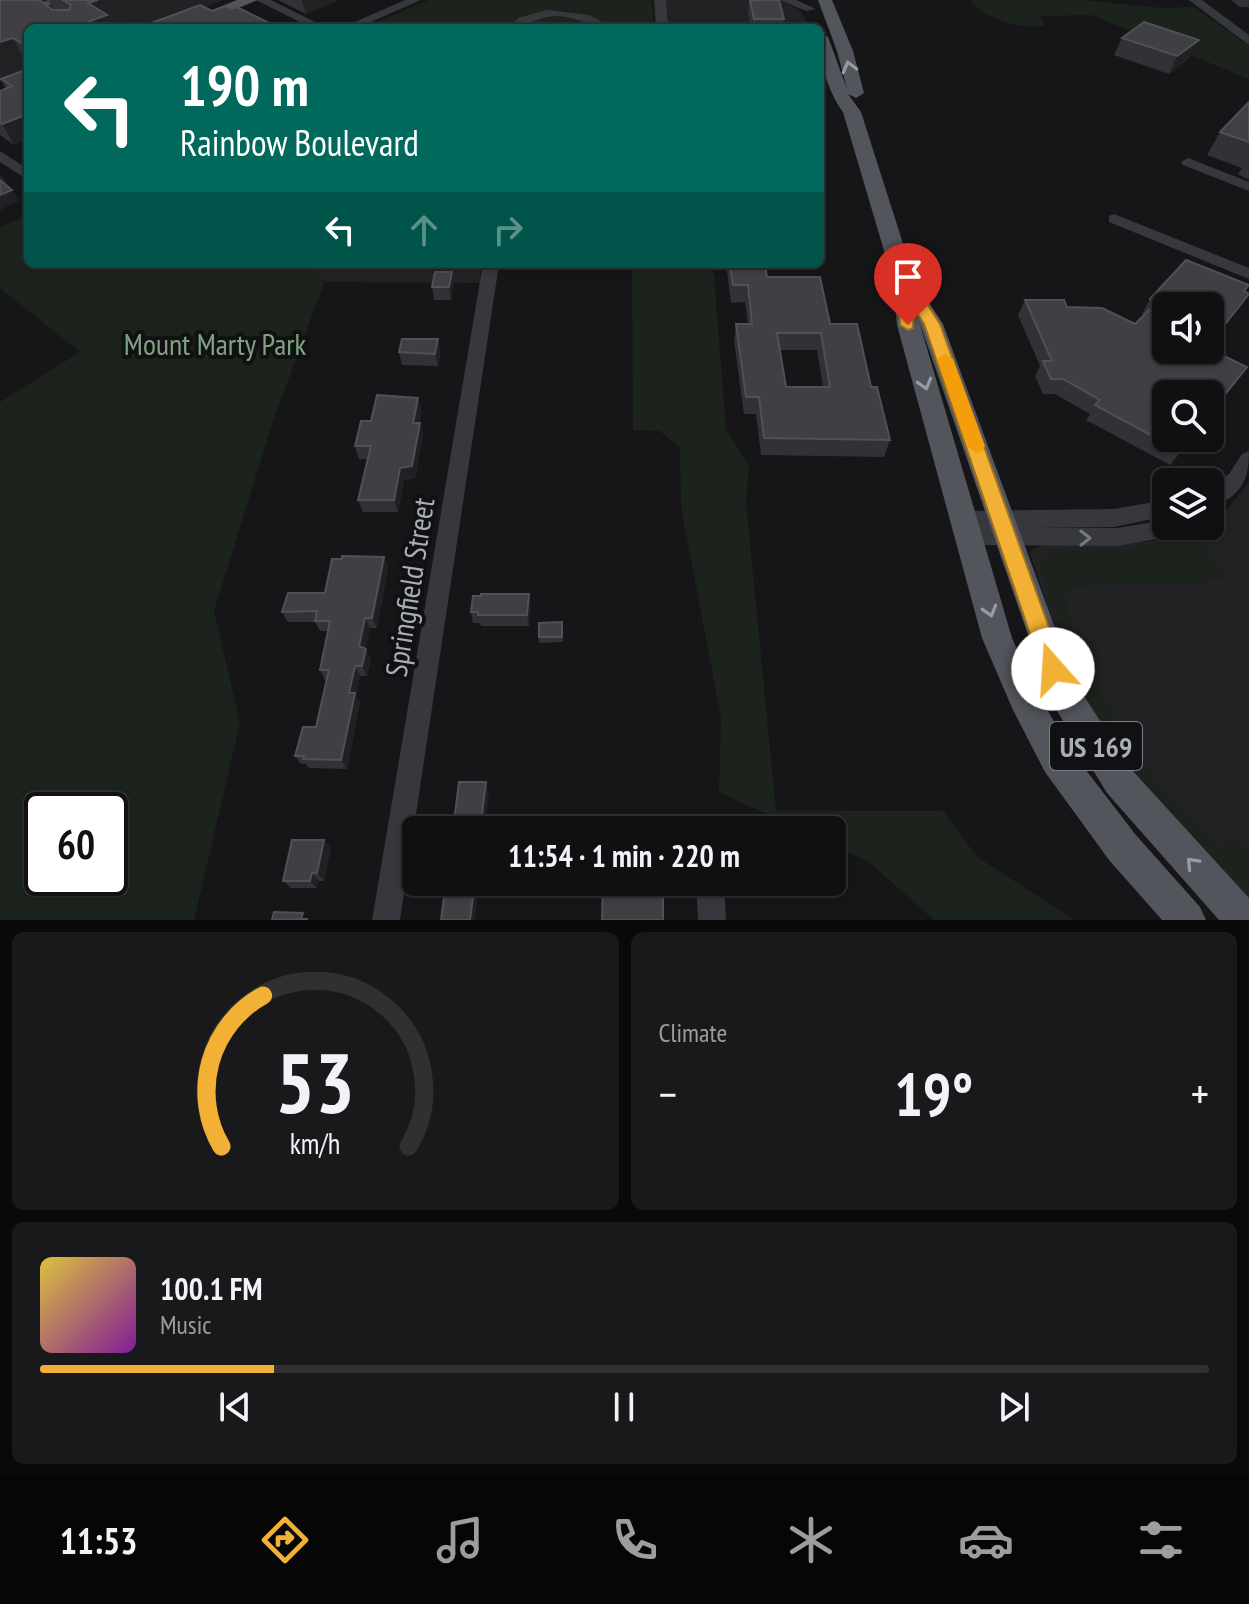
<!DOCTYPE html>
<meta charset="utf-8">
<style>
:root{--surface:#101012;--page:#19191b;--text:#f1f3f6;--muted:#9c9d9f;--line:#303032;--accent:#f2b134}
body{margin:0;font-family:"PT Sans Narrow",sans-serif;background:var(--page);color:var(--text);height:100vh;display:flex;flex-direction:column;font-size:30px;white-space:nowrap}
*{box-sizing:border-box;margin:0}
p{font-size:26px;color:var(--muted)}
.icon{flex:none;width:44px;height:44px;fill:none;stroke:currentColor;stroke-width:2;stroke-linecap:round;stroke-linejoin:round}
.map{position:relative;height:920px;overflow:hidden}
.panel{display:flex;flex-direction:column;gap:12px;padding:12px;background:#09090a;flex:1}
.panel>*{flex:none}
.top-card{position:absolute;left:24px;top:24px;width:800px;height:244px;border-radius:12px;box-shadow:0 2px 6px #0004,0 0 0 2px var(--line);background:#00695c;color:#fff;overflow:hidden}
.controls{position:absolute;left:1152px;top:292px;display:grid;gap:16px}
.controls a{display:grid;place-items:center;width:72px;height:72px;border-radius:12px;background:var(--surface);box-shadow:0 2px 6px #0004,0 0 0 2px var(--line);font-size:40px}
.speed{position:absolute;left:24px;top:792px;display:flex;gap:16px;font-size:40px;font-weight:700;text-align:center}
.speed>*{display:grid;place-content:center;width:104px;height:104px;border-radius:50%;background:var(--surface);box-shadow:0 2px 6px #0004,0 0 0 2px var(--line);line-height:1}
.speed .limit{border:4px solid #111;border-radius:12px;background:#fff;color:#111}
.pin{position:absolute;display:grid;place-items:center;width:68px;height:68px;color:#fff;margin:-82px -34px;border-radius:50% 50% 50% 0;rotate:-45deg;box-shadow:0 0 8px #0007}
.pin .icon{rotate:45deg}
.me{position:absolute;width:88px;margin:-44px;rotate:341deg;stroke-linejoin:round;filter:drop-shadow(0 0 6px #0008)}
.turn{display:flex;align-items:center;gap:28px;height:168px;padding:0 24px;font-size:36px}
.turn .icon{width:104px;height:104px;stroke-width:2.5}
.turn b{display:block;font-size:56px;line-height:68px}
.lanes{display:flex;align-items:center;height:76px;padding:0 24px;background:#0003;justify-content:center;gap:40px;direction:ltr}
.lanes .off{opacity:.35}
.big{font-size:60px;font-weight:700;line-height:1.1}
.panel .card{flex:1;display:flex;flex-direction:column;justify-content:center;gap:12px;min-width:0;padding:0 28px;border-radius:12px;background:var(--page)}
.panel .dial{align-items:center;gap:0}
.dial svg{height:208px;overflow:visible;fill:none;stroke:var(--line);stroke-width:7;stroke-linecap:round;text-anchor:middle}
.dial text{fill:var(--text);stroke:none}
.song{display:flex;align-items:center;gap:24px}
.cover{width:96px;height:96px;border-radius:12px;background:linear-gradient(135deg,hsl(50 70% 55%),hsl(290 70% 35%))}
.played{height:8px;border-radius:4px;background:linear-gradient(90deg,var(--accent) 20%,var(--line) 20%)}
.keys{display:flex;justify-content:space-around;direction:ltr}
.heat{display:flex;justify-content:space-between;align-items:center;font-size:44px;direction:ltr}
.panel .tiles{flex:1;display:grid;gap:12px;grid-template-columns:1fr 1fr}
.card:last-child{grid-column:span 2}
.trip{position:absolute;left:402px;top:816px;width:444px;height:80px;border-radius:12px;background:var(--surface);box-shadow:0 2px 6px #0004,0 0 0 2px var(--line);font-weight:700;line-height:80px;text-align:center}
.dock{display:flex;height:128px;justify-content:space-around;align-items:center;background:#060607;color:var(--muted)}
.dock .icon{width:56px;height:56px}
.dock .current{color:var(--accent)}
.dock b{font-size:36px;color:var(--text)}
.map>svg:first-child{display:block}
.built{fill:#222225}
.green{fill:#1c231d;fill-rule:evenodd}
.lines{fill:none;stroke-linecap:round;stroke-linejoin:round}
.minor{fill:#37383d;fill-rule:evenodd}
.major{fill:#53555c;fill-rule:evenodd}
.rail-casing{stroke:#4a4c52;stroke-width:5}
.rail{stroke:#111113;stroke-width:3;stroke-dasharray:9;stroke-linecap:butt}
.wall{fill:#323236;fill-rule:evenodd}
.shaded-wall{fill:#212124}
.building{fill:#3f3f44;stroke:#4f5156;stroke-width:2;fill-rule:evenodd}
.oneway{stroke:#979ba6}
.oneway2{stroke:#757881}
.route{fill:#f2b134;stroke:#9d7322;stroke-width:2}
.slow{fill:#f59e0b}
.labels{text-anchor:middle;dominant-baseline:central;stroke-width:8;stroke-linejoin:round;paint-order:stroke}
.shield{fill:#111113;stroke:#7b7e86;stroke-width:2}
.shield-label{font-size:28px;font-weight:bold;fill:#a8adb8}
.park-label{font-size:30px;fill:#7fa381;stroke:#111113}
.street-label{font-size:30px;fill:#a8adb8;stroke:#111113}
</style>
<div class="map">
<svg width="1249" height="920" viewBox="0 0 1249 920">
<rect width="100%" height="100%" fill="#161618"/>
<g class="built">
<polygon points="40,0 224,0 147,28 28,28 28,72 0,82 0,14"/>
<polygon points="663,0 780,0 801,11 809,28 665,28"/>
<polygon points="310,264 481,264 480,283 324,282"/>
<polygon points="1249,482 1249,908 1085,714 1030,554 1032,549 1042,545 1115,545 1153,541 1210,526 1210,522 1225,512"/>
</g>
<g class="green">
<polygon points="429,0 652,0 654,28 362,28"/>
<path d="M971 0H1081L1162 8 1194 7 1249 46V79L1091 15 1040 16 1045 26C1021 29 984 20 971 0Z"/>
<path d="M28 216V264H310L324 283 272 424 214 611 240 723 194 920H0V402L80 352 0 288V227ZM42 810H110V878H42Z"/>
<polygon points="625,264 713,264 726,429 749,466 746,502 776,811 943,811 977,857 1075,920 934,920 868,861 832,845 832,830 801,830 719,792 721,717 681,507 680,448 660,431 633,430 632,268"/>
<path d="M1191 538 1197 540 1235 589 1222 578 1195 584 1074 587 1066 591 1065 599C1093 696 1146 780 1219 848L1231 838 1249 853V887H1243L1241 880 1225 874 1136 778 1071 679 1040 565 1051 550 1125 549Z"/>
</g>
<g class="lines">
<g class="minor">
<polygon points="256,0 271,0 327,28 312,28"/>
<polygon points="405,0 421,0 357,28 341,28"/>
<polygon points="654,0 666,0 668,28 656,28"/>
<polygon points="780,0 796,0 816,9 806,11"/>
<polygon points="1189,0 1202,0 1249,35 1249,45"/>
<path d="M546 10 589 15 614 28C594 28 577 17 557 16 538 16 525 28 507 28L519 18Z"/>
<polygon points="0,151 28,169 28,180 0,162"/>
<polygon points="1188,158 1249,182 1249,191 1183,165 1181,162"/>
<polygon points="1114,214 1249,268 1249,279 1109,222 1109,216"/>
<polygon points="483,264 499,264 400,920 372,920"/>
<path d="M1249 451C1249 481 1241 497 1210 507V488L1229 474 1242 454Z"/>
<polygon points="1166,500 1166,516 1114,527 1034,528 1117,528 1166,520 1166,526 1190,526 1187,532 1179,535 1117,546 968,545 960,542 957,536 964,529 956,526 952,520 956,514 963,511 1114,509"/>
<polygon points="696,882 724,882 726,920 698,920"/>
</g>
<g class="major">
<polygon points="237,0 258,0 189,28 167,28"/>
<path d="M818 0H832L853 51 864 93 856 98 848 94 861 112 915 281 943 324 1075 682 1131 769 1249 898V920H1219L1107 793 1051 701 919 321 1012 638 1035 688 1069 748 1135 834 1200 907 1206 920H1162L1109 860 1045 772 1013 710 982 638 897 325 893 281 843 112C826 88 820 62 820 32L828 37 847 89 837 51Z"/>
</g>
<g class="rail-casing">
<polyline id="rail" points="0,19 57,0"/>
</g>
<use href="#rail" class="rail"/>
</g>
<g class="wall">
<polygon points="49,0 166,0 109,20 28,28 28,61 24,59 0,67 0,1 57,10 52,7"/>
<polygon points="278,0 339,0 306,14"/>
<polygon points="749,0 779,0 784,19 783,28 751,28 748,13"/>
<polygon points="1231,0 1249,0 1249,7 1239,7"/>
<polygon points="1122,38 1190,57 1169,74 1114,55"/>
<polygon points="28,69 14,145 0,135 0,91 6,89 1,79"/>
<polygon points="1249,102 1249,180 1238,174 1242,168 1207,155 1220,132"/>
<path d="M726 264H765L767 277 830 324 871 387 890 440 884 457 761 455 756 414H744L734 341 736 324H748L745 302 731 303ZM779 350H817L823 387H786Z"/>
<polygon points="452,272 454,284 451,300 434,300 432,287"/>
<polygon points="1245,291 1239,308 1210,345 1210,306 1166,350 1247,367 1212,411 1210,410 1210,394 1166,394 1192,438 1170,465 1086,420 1090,414 1055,394 1043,394 1035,376 1040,366 1018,315 1025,300 1067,307 1135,324 1144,315 1142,314 1150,299"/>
<polygon points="441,351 438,366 402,365 399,352"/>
<polygon points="418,398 421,410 419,423 423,435 415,478 404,480 398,512 363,512 358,500 368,459 359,459 355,446 371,421"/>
<polygon points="384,557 388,568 377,628 370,628 365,649 371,659 367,676 360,676 356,695 360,702 347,769 309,768 306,764 301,764 295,756 316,727 327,680 325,680 320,670 328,631 320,631 315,622 288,622 282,612 325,593"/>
<polygon points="531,605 529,626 481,626 480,623 473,623 471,612"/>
<polygon points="563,628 563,642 539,643 539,637"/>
<polygon points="331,848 324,881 319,881 317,888 291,888 283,881"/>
</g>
<g class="shaded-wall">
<polygon points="98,0 166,0 109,20 113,28 71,28 88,3"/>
<polygon points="302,0 339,0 306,14"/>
<polygon points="13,38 24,59 0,67 0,42"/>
<polygon points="1199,40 1190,57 1169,74 1177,56"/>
<polygon points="28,114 28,139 14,145 2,124"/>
<polygon points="1,174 8,185 3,188 0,183 0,175"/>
<polygon points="12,190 19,201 0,210 0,195"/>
<polygon points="452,272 454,284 451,300 449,287"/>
<polygon points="1249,294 1239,308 1210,345 1210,343"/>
<polygon points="438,339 441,351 438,366 435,354"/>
<polygon points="418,398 421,410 416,435 413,423"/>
<polygon points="420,423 423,435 415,478 404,480 398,512 394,500 400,468"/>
<polygon points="384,557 388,568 377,628 372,618"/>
<polygon points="529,594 531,605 529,626 527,615"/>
<polygon points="365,618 370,628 364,656 359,646"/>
<polygon points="366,649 371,659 367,676 362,666"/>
<polygon points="355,666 360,676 356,695 360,702 347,769 341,760 349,693"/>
<polygon points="486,782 489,791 485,830 480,830"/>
<polygon points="324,840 331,848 324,881 317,873"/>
<polygon points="312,873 319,881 317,888 310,881"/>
<polygon points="475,882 479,882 475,920 470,920"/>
</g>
<g class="building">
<polygon points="2,0 39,0 53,10 69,10 71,5 63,0 98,0 88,3 107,15 71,28 28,28 28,43 24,44 13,38 0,42 0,1"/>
<polygon points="750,0 779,0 784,19 754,19"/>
<polygon points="200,5 212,11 226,6 232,9 237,7 277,27 224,28 217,25 209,28 138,28"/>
<polygon points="1144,22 1199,40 1177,56 1122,38"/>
<polygon points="28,69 28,114 2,124 0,122 0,91 12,86 1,79"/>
<polygon points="1249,102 1249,142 1220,132"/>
<polygon points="0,180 12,190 0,195"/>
<polygon points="1186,260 1249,285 1244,291 1249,294 1210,343 1210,306 1166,306 1166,350 1210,350 1210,349 1247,367 1223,397 1215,393 1210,399 1210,394 1166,394 1166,438 1191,438 1180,451 1095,405 1100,400 1063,379 1051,379 1043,361 1052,361 1025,300 1064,300 1067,307 1102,308 1135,324 1157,302 1150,299"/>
<path d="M730 264H765L767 277H820L830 324H857L871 387H877L890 440 764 438 759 397H746L736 324H752L748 285H733ZM777 333H821L830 387H786Z"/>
<polygon points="435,272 452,272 449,287 432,287"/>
<polygon points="402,339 438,339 435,354 399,352"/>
<polygon points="377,395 418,398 413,423 420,423 412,466 400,468 394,500 358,500 371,446 355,446 361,421 371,421"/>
<polygon points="342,556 384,557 372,618 365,618 359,646 366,649 362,666 355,666 349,693 355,693 341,760 303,759 304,756 295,756 303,727 316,727 329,670 320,670 330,621 315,621 317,611 282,612 288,593 325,593 332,559 342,559"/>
<polygon points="481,594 529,594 527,615 478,615 478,612 471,612 473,596 481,596"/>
<polygon points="562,622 562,637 539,637 539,623"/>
<polygon points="459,782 486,782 480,830 453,830"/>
<polygon points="292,840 324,840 317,873 312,873 310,881 283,881"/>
<polygon points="446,882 475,882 470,920 441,920"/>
<polygon points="603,882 663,882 663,920 602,920"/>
<polygon points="274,912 303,913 301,919 308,919 272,920"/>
</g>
<defs><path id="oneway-chevron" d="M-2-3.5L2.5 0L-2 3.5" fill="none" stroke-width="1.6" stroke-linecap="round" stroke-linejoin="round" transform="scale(2)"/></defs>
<g class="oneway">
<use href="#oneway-chevron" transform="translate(849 67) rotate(-105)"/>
<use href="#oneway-chevron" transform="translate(925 384) rotate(74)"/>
<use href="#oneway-chevron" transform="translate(990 611) rotate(74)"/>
<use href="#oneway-chevron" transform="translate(1192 863) rotate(-133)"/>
</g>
<use class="oneway2" href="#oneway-chevron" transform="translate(1085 538) rotate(-1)"/>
<polygon class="route" points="904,276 910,277 940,324 1064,669 1060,676 1053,679 1045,676 1042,669 924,324 914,308 913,328 908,330 900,325 897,281"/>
<polygon class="slow" points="945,354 953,359 985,446 982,451 976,453 967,446 937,359"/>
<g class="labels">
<rect class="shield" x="1050" y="722" width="92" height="48" rx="6"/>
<g class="shield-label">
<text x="1096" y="746">US 169</text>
</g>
<g class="park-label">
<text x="215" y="343">Mount Marty Park</text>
</g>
<g class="street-label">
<text transform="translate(409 587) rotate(-81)">Springfield Street</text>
</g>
</g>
</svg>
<div class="controls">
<a><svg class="icon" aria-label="sound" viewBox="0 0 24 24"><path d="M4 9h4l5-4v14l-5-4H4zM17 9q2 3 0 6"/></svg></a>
<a><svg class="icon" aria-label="search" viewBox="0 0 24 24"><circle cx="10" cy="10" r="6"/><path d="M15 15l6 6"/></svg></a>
<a><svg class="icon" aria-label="layers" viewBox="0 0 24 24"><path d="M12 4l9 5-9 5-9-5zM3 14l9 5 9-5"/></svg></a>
</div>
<div class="speed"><div class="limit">60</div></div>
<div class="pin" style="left:908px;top:325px;background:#d93025"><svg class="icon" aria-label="arrive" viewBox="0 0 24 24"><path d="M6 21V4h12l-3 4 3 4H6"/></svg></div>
<svg class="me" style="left:1053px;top:669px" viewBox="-20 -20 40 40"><circle r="19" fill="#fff"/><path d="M0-13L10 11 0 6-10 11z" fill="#f2b134"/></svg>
<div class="trip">11:54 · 1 min · 220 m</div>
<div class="top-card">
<div class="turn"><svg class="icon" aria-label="left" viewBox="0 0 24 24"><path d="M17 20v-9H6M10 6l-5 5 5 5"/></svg><div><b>190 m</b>Rainbow Boulevard</div></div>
<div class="lanes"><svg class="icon" aria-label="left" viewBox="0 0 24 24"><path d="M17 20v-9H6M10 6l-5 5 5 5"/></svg><svg class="icon off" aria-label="ahead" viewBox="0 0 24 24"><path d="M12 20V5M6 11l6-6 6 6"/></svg><svg class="icon off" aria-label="right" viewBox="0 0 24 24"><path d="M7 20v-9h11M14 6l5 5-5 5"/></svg></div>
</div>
</div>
<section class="panel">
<div class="tiles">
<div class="card dial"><svg viewBox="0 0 100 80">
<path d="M14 69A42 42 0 1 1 86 69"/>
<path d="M14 69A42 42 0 0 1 30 11" stroke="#f2b134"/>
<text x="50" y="56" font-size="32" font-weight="700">53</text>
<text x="50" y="72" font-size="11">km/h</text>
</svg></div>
<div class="card"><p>Climate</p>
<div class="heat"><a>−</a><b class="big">19°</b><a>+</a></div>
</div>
<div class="card">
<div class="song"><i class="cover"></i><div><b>100.1 FM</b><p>Music</p></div></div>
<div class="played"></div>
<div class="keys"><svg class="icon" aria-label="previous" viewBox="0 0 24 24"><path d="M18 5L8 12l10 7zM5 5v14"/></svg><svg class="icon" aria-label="pause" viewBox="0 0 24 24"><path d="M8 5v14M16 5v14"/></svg><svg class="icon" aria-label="next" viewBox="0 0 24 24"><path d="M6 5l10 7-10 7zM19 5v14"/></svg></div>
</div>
</div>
</section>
<nav class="dock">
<b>11:53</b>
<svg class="icon current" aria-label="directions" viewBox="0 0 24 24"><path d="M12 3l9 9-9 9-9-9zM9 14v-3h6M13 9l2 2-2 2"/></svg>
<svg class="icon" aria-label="music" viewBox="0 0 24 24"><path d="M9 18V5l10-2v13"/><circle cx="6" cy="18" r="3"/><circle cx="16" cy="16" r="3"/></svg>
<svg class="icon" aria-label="phone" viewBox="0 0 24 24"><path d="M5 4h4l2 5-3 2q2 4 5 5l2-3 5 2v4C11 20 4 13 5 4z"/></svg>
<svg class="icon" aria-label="climate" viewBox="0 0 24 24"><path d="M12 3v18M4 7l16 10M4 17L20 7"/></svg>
<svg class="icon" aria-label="car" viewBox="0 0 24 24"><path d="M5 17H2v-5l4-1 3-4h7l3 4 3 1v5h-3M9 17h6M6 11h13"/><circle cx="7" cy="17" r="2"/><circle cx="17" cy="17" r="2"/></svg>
<svg class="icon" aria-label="filters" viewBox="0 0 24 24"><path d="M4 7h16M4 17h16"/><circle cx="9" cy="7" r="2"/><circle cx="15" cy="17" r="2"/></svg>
</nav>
